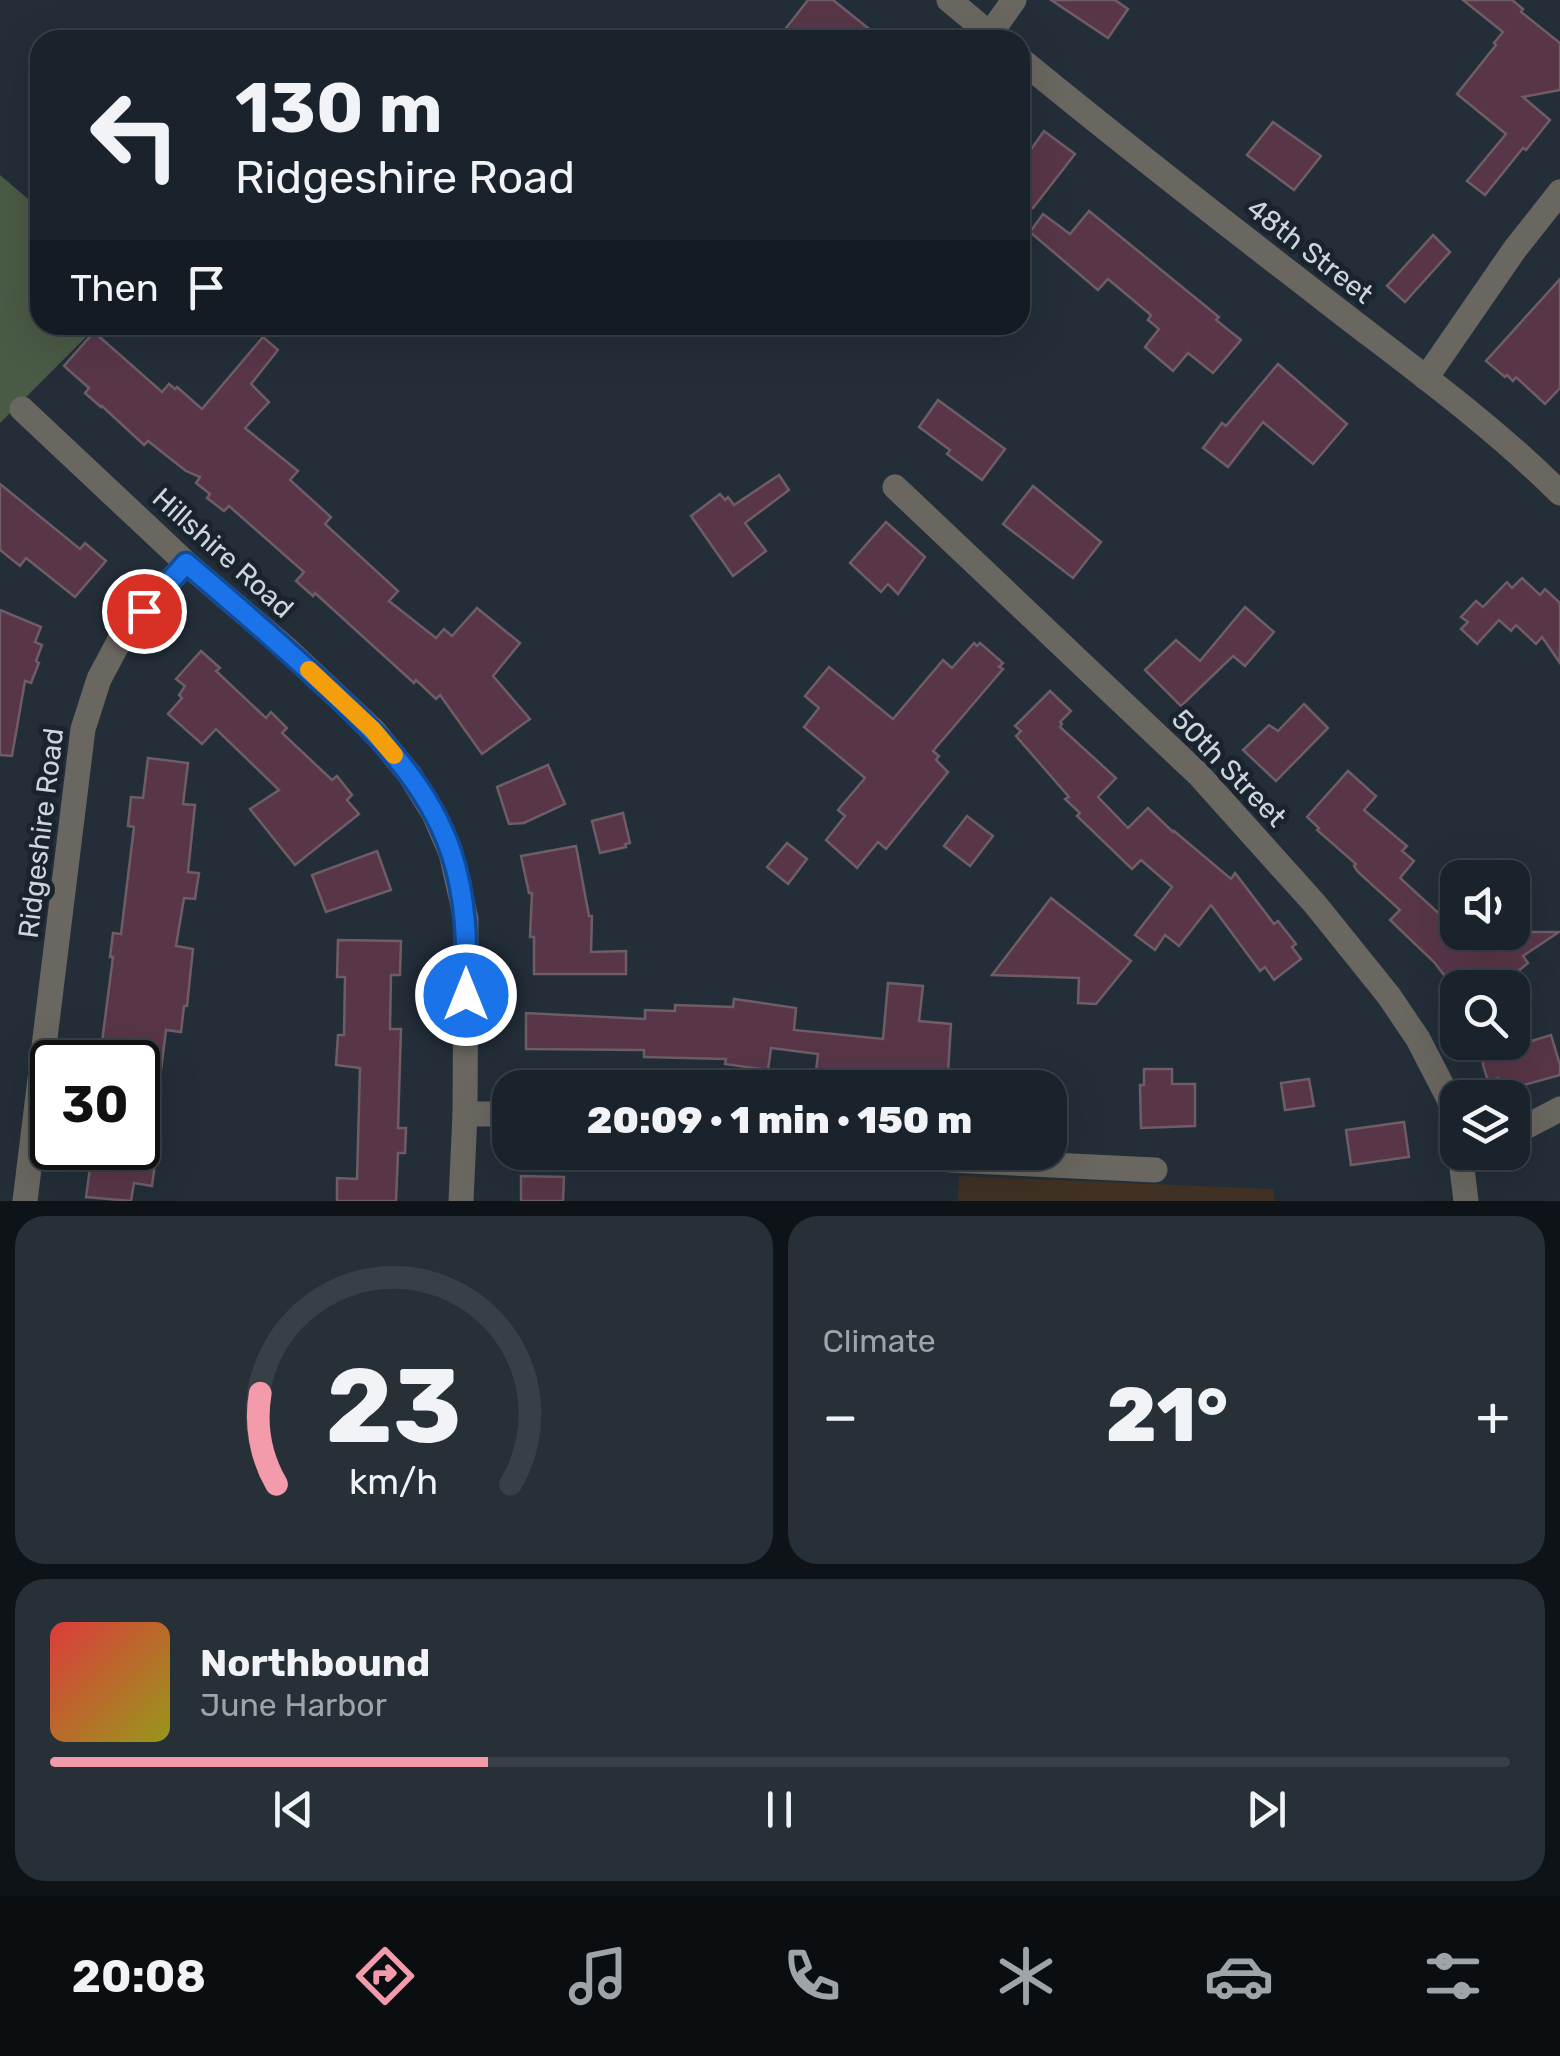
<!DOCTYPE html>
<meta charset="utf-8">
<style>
:root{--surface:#1a222b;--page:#272f37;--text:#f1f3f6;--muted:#9fa4a9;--line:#383f47;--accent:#f39aab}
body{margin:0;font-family:Rubik,sans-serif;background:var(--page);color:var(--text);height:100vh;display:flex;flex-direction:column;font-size:38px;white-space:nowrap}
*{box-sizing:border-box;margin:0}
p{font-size:32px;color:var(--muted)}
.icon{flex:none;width:55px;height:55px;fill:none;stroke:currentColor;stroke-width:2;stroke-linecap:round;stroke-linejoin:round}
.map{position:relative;height:1201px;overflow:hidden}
.panel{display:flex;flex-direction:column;gap:15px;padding:15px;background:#0e1318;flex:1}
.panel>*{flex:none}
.top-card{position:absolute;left:30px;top:30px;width:1000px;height:305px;border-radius:30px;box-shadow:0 10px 40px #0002,0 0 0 2px var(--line);background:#1a222b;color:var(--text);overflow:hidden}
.buttons{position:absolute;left:1440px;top:860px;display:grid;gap:20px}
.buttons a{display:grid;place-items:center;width:90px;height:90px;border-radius:20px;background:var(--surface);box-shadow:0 10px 40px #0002,0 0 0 2px var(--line);font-size:50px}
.speed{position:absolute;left:30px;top:1040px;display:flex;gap:20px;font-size:50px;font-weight:700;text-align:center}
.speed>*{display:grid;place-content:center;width:130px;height:130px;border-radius:50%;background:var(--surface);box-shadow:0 10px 40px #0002,0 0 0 2px var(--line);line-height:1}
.speed .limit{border:5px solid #111;border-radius:15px;background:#fff;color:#111}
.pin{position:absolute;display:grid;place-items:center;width:85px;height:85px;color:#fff;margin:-42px;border:5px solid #fff;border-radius:50%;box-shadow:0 2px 10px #0007}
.me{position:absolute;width:110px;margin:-55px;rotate:0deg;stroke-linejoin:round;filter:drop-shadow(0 0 8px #0008)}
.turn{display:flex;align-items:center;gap:35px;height:210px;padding:0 40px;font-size:45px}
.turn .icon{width:130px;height:130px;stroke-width:2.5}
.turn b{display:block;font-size:70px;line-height:85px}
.then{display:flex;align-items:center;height:95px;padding:0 40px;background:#0003;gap:20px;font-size:38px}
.big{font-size:75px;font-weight:800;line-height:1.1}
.panel .widget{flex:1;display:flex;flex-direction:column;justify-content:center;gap:15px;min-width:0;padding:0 35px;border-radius:30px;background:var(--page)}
.panel .dial{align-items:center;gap:0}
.dial svg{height:260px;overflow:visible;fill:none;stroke:var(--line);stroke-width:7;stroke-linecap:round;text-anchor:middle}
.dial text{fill:var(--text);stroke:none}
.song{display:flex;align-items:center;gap:30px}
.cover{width:120px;height:120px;border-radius:15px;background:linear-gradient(135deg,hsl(0 70% 55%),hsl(60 70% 35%))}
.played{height:10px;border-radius:5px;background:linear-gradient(90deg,var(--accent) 30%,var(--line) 30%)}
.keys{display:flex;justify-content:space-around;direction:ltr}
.heat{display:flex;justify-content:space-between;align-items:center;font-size:55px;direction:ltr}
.panel .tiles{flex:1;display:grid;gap:15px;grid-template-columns:1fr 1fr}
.widget:last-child{grid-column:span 2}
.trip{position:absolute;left:492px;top:1070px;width:575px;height:100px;border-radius:30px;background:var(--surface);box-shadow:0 10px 40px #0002,0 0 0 2px var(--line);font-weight:800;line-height:100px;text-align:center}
.tabs{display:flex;height:160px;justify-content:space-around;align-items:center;background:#0a0e11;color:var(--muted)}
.tabs .icon{width:70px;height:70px}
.tabs .selected{color:var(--accent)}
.tabs b{font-size:45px;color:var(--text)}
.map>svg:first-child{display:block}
.commercial{fill:#403124}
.green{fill:#495a45}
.building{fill:#583648;stroke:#6e5d65;stroke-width:2.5}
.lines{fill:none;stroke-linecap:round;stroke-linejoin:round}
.minor{stroke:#6a6760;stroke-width:25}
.route-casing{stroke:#114b97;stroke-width:25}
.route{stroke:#1a73e8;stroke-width:18}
.slow{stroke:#f59e0b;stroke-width:18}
.labels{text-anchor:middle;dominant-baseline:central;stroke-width:10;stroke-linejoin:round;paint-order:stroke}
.street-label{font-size:28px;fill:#ced5dc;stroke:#19242f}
</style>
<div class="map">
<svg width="1560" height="1201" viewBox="0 0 1560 1201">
<rect width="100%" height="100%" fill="#232e39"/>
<polygon class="commercial" points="959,1176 1273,1189 1275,1201 958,1201"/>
<polygon class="green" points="0,175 40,209 40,325 98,325 0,423"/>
<g class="building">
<polygon points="808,0 833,0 883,40 800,40 786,28"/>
<polygon points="1051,0 1115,0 1128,9 1108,38"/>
<polygon points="1463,0 1512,0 1523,9 1521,12 1560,43 1560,90 1523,97 1550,120 1526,150 1523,148 1485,195 1467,181 1506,134 1457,94 1496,45 1494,43 1503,32"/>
<polygon points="1273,122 1321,156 1294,190 1247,155"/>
<polygon points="1044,131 1075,154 1033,208 1020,199 1020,165"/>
<polygon points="1089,211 1219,317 1216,320 1241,340 1213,373 1188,353 1173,371 1145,347 1159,329 1148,320 1151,315 1108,279 1098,290 1030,232 1043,214 1070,234"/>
<polygon points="1433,235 1450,252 1405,302 1387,286"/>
<polygon points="1560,279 1560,388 1545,404 1516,377 1513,381 1507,375 1505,377 1486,361"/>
<polygon points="94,332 162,392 169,384 175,389 177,387 202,409 263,337 278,350 251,384 269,402 245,428 298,471 290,480 331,517 325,524 398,591 389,601 436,638 444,629 452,636 477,608 520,643 493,676 530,719 482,754 440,695 436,699 416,680 414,683 315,593 313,596 296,581 304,572 229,506 224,511 207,498 210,494 196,483 200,477 186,471 148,441 144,445 102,406 101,407 85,393 89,388 64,366"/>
<polygon points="1278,364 1347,424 1313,464 1263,422 1228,467 1203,448 1222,423 1226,426"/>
<polygon points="938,400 1005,449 982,480 947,454 950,450 919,427"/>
<polygon points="779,475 789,490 745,523 766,551 733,576 691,516 720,494 725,500 728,497 734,505"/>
<polygon points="0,484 80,549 85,543 106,561 75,597 26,558 20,566 0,550"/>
<polygon points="1033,486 1101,542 1073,578 1003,524"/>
<polygon points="886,522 925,557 898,594 888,584 881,592 850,563"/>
<polygon points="1522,578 1540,595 1545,589 1560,603 1560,663 1542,637 1536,644 1516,625 1511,631 1499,620 1477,644 1461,629 1468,622 1461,617 1476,601 1483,607 1507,582 1512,588"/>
<polygon points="1245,607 1274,632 1245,666 1233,656 1181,706 1145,670 1176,640 1200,661"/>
<polygon points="0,610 41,627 35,642 42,645 36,661 39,663 31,683 25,681 12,756 0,755"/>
<polygon points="974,643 977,646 980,643 1003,663 999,667 1003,669 933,751 939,756 936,760 948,772 886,849 878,842 857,868 826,840 845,816 838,810 865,778 804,727 819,708 805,696 829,667 893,719 943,660 952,668"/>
<polygon points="201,651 220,668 216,671 266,718 271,712 287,728 282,733 332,780 337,776 352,795 347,800 359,814 295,865 250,809 279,790 216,729 202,744 168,714 182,698 179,695 185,686 176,679"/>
<polygon points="1050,691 1071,711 1060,722 1062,724 1060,727 1116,778 1098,797 1128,828 1148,808 1173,832 1174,831 1231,879 1235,873 1274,924 1278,921 1296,944 1292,947 1301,959 1274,980 1265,967 1260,971 1211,905 1179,946 1165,935 1155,950 1135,935 1172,887 1141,860 1132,869 1077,816 1080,813 1065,799 1069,797 1016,736 1021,731 1015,726"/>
<polygon points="1304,704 1328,728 1276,781 1243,750 1269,725 1278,731"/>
<polygon points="148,758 188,763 183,804 195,805 188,872 199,873 195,899 184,898 176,946 193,949 187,1006 184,1006 181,1032 166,1030 152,1142 138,1141 138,1047 102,1042 113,957 110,957 113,933 121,934 134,827 128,826 131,797 143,798"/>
<polygon points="548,765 565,804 524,823 509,824 497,787"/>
<polygon points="1348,771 1376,796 1364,810 1407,846 1402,851 1414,861 1400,878 1470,942 1482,932 1559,932 1523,956 1528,963 1516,973 1527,988 1454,988 1434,962 1390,920 1400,910 1358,872 1354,866 1356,864 1317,830 1319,828 1307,817"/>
<polygon points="623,813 630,843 625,844 626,847 600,853 592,821"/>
<polygon points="967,816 993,836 970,866 944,846"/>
<polygon points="787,843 807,859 788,884 767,867"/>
<polygon points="576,846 589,916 592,916 591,952 626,951 626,974 534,974 534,937 530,937 532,893 529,893 521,856"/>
<polygon points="377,851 391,890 326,912 312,875"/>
<polygon points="1051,898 1131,961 1096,1004 1078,1003 1079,978 992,975"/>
<polygon points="338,940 401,941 400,975 391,975 390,1029 401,1029 398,1128 406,1128 405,1153 398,1153 396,1201 337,1201 337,1178 357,1179 360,1068 336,1065 338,1035 344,1035 345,977 337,977"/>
<polygon points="888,983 923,986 919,1021 951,1024 947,1088 898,1088 815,1080 818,1054 771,1048 768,1070 725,1064 726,1059 644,1057 644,1050 526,1049 526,1013 645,1019 645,1010 675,1011 675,1005 733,1007 734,999 796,1008 794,1030 883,1039"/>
<polygon points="1551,1035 1560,1065 1560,1075 1502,1091 1498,1078 1488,1081 1483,1065 1483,1056"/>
<polygon points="1144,1069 1172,1069 1172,1084 1195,1084 1195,1126 1141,1128 1140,1085 1144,1085"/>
<polygon points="1309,1079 1314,1106 1285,1110 1281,1083"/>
<polygon points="1404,1122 1409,1157 1351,1165 1346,1130"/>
<polygon points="48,1148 157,1148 152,1186 134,1183 131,1201 86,1197 90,1168 47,1163"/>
<polygon points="521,1176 564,1177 563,1201 521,1201"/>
</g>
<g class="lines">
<g class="minor">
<polyline points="949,0 997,40"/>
<polyline points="990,34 1014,0"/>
<path d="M1020 59C1126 146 1234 230 1343 314 1417 371 1494 427 1560 493"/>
<polyline points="1426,378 1515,249 1560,192"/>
<polyline points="22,409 186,563 288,650 373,730 410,775 434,814 451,853 466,919 465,1114 461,1201"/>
<polyline points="895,487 1199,775 1315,904 1389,996 1418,1039 1449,1099 1458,1139"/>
<polyline points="465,1114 510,1114"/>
<polyline points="1512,1134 1560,1109"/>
<polyline points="870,1152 952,1160 1155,1170"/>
<polyline points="1460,1152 1466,1201"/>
<polyline points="25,1201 83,729 99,679 123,634 186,563"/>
</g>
</g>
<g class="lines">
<g class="route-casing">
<path id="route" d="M144 611 186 563C231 601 275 639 318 679 372 728 427 781 451 852 467 900 467 945 466 995"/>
</g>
<use href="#route" class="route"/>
<polyline class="slow" points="309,670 373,730 394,755"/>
</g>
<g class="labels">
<g class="street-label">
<text transform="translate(1310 251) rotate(38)">48th Street</text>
<text transform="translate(223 553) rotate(42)">Hillshire Road</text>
<text transform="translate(1229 768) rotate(46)">50th Street</text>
<text transform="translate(41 833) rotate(-83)">Ridgeshire Road</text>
</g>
</g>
</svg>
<div class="buttons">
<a><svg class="icon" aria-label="sound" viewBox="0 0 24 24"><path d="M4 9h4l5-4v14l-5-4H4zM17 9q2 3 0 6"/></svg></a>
<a><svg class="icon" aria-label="search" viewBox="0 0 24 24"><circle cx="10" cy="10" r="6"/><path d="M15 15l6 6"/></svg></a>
<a><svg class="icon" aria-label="layers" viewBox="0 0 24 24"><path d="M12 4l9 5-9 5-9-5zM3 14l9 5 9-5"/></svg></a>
</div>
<div class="speed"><div class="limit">30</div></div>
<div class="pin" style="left:144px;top:611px;background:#d93025"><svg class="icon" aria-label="arrive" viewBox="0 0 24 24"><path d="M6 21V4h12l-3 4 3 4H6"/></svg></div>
<svg class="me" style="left:466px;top:995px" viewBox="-20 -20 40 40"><circle r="17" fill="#1a73e8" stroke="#fff" stroke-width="3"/><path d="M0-11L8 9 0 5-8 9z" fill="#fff"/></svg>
<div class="trip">20:09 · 1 min · 150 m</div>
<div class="top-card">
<div class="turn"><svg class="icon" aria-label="left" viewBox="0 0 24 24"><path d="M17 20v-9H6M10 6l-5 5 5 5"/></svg><div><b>130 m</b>Ridgeshire Road</div></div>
<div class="then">Then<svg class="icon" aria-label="arrive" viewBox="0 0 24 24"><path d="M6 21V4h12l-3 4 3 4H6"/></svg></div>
</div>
</div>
<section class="panel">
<div class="tiles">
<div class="widget dial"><svg viewBox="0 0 100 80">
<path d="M14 69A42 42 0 1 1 86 69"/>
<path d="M14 69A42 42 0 0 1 9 41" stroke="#f39aab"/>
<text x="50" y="56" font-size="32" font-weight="700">23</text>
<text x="50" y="72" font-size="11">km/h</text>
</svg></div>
<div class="widget"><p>Climate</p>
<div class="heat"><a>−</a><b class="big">21°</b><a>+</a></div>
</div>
<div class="widget">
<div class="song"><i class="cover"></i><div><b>Northbound</b><p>June Harbor</p></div></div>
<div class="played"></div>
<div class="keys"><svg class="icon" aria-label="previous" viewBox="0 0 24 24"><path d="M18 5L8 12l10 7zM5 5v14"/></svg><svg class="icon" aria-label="pause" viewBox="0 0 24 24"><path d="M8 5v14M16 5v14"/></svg><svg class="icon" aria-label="next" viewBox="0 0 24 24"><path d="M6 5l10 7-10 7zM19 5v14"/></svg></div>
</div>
</div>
</section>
<nav class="tabs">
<b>20:08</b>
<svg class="icon selected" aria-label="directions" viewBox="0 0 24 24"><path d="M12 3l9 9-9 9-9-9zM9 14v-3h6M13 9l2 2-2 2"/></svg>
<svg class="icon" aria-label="music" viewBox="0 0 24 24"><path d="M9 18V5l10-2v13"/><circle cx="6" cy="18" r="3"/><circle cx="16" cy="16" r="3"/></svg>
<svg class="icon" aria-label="phone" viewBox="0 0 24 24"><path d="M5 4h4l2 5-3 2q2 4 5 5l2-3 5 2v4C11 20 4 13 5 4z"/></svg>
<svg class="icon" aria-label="climate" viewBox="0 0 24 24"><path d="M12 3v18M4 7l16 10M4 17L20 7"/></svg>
<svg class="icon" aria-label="car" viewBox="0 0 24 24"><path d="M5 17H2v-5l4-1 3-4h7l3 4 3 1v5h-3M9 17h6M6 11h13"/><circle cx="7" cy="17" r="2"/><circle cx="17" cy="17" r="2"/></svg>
<svg class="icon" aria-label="filters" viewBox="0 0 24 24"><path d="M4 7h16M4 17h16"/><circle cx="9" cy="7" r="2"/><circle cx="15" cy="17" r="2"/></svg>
</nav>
